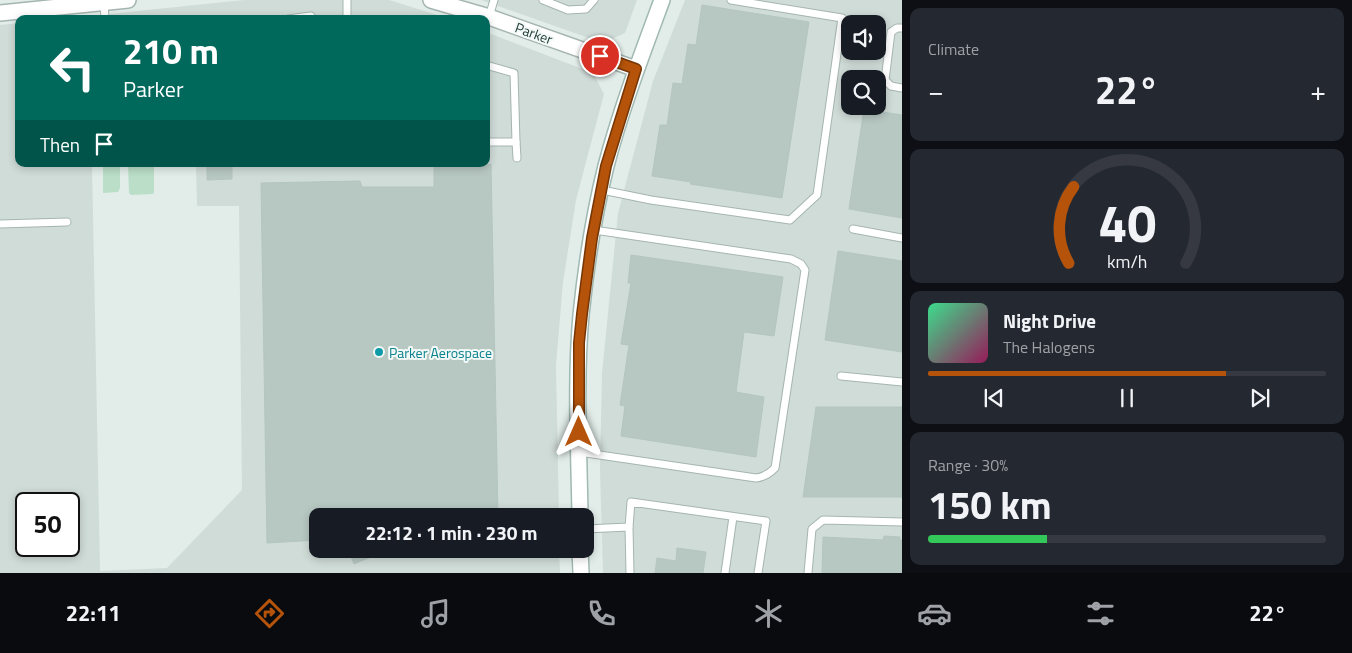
<!DOCTYPE html>
<meta charset="utf-8">
<style>
:root{--surface:#171b24;--page:#242831;--text:#f1f3f6;--muted:#9ea1a6;--line:#363941;--accent:#b45309}
body{margin:0;font-family:"Titillium Web",sans-serif;background:var(--page);color:var(--text);height:100vh;display:flex;flex-direction:column;font-size:19px;white-space:nowrap}
*{box-sizing:border-box;margin:0}
p{font-size:16px;color:var(--muted)}
.icon{flex:none;width:28px;height:28px;fill:none;stroke:currentColor;stroke-width:2;stroke-linecap:round;stroke-linejoin:round}
.map{position:relative;flex:1;overflow:hidden}
.details{display:flex;flex-direction:column;gap:8px;padding:8px;background:#0d0f14;width:450px}
.details>*{flex:none}
.guide{position:absolute;left:15px;top:15px;width:475px;height:152px;border-radius:10px;box-shadow:0 2px 8px #0003;background:#00695c;color:#fff;overflow:hidden}
.fabs{position:absolute;left:841px;top:15px;display:grid;gap:10px}
.fabs a{display:grid;place-items:center;width:45px;height:45px;border-radius:10px;background:var(--surface);box-shadow:0 2px 8px #0003;font-size:25px}
.speed{position:absolute;left:15px;top:492px;display:flex;gap:10px;font-size:25px;font-weight:700;text-align:center}
.speed>*{display:grid;place-content:center;width:65px;height:65px;border-radius:50%;background:var(--surface);box-shadow:0 2px 8px #0003;line-height:1}
.speed .limit{border:2px solid #111;border-radius:8px;background:#fff;color:#111}
.pin{position:absolute;display:grid;place-items:center;width:42px;height:42px;color:#fff;margin:-21px;border:2px solid #fff;border-radius:50%;box-shadow:0 1px 5px #0007}
.me{position:absolute;width:55px;margin:-28px;rotate:0deg;stroke-linejoin:round;filter:drop-shadow(0 0 4px #0008)}
.turn{display:flex;align-items:center;gap:18px;height:105px;padding:0 25px;font-size:22px}
.turn .icon{width:65px;height:65px;stroke-width:2.5}
.turn b{display:block;font-size:35px;line-height:42px}
.then{display:flex;align-items:center;height:48px;padding:0 25px;background:#0003;gap:10px;font-size:19px}
.big{font-size:38px;font-weight:700;line-height:1.1}
.details .widget{flex:1;display:flex;flex-direction:column;justify-content:center;gap:8px;min-width:0;padding:0 18px;border-radius:10px;background:var(--page)}
.details .dial{align-items:center;gap:0}
.dial svg{height:130px;overflow:visible;fill:none;stroke:var(--line);stroke-width:7;stroke-linecap:round;text-anchor:middle}
.dial text{fill:var(--text);stroke:none}
.song{display:flex;align-items:center;gap:15px}
.cover{width:60px;height:60px;border-radius:8px;background:linear-gradient(135deg,hsl(150 70% 55%),hsl(330 70% 35%))}
.played{height:5px;border-radius:2px;background:linear-gradient(90deg,var(--accent) 75%,var(--line) 75%)}
.keys{display:flex;justify-content:space-around;direction:ltr}
.heat{display:flex;justify-content:space-between;align-items:center;font-size:28px;direction:ltr}
.charge{height:8px;border-radius:4px;background:linear-gradient(90deg,#34c759 30%,var(--line) 0)}
.trip{position:absolute;left:309px;top:508px;width:285px;height:50px;border-radius:10px;background:var(--surface);box-shadow:0 2px 8px #0003;font-weight:700;line-height:50px;text-align:center}
.tabs{display:flex;height:80px;justify-content:space-around;align-items:center;background:#090b0e;color:var(--muted)}
.tabs .icon{width:35px;height:35px}
.tabs .active{color:var(--accent)}
.tabs b{font-size:22px;color:var(--text)}
main{display:flex;flex:1;min-height:0}
.map>svg:first-child{display:block}
.built{fill:#d0dcd8;fill-rule:evenodd}
.green{fill:#badec7}
.building{fill:#b7c7c2;stroke:#b4c6c0}
.lines{fill:none;stroke-linecap:round;stroke-linejoin:round}
.service-casing{stroke:#a5b5b1;stroke-width:9}
.tertiary-casing{stroke:#a5b5b1;stroke-width:18}
.secondary-casing{stroke:#a0b9b2;stroke-width:18}
.service{stroke:#fff;stroke-width:7}
.tertiary{stroke:#fff;stroke-width:15}
.secondary{stroke:#fff;stroke-width:15}
.route-casing{stroke:#753606;stroke-width:12}
.route{stroke:#b45309;stroke-width:9}
.culture-dot{fill:#0f9aa8;stroke:#f3f9f6;stroke-width:2}
.labels{text-anchor:middle;dominant-baseline:central;stroke-width:4;stroke-linejoin:round;paint-order:stroke}
.street-label{font-size:14px;fill:#223e39;stroke:#f3f9f6}
.culture-label{font-size:14px;fill:#0d838f;stroke:#f3f9f6;text-anchor:start}
</style>
<main>
<div class="map">
<svg width="902" height="573" viewBox="0 0 902 573">
<rect width="100%" height="100%" fill="#e2ede9"/>
<g class="built">
<polygon points="244,0 389,0 450,19 60,19"/>
<polygon points="481,0 637,0 625,33 603,43"/>
<path d="M685 0H902V573H603L600 471 602 373 618 213 653 81ZM850 24H878V51H850ZM850 79H878V106H850Z"/>
<path d="M19 23V164H92L100 571 167 568 242 490 239 206H197L196 164H486V32L593 73 604 94 576 200 563 282 556 365 559 516H318V549H559L560 573H0V25ZM26 504H69V546H26Z"/>
</g>
<g class="green">
<polygon points="103,164 120,164 120,188 118,192 103,193"/>
<polygon points="128,164 154,164 154,192 153,194 131,195 129,193"/>
</g>
<g class="building">
<polygon points="702,5 809,22 782,198 690,184 691,182 652,176 660,125 667,125 673,83 682,84 688,44 696,45"/>
<polygon points="864,109 902,115 902,218 849,209"/>
<polygon points="207,164 232,164 232,179 207,180"/>
<polygon points="491,164 498,516 318,516 318,540 267,543 261,183 360,181 362,187 434,187 434,166"/>
<polygon points="838,251 902,261 902,352 825,340"/>
<polygon points="631,255 783,277 774,336 744,332 736,392 764,397 756,457 621,436 625,406 620,405 629,345 621,344 631,283 628,283"/>
<polygon points="816,407 902,407 902,497 803,497"/>
<polygon points="884,536 900,537 900,540 902,540 902,573 822,573 823,537 883,540"/>
<polygon points="677,548 706,552 703,573 655,573 657,558 676,561"/>
<polygon points="348,549 390,549 354,564"/>
</g>
<g class="lines">
<g class="service-casing">
<g id="service">
<polyline points="543,0 568,10 586,9 594,0"/>
<polyline points="104,3 105,19"/>
<polyline points="489,17 494,0"/>
<polyline points="288,19 311,16 313,19"/>
<polyline points="347,19 347,0"/>
<polyline points="902,28 897,28 891,32 885,80 891,86 902,88"/>
<polyline points="486,65 514,73 516,142 486,142"/>
<polyline points="516,142 517,158"/>
<polyline points="602,190 651,200 790,220 817,195 842,18 731,0"/>
<polyline points="0,224 67,222"/>
<polyline points="853,229 902,238"/>
<polyline points="841,376 902,382"/>
<path d="M579 452 756 478C764 477 769 474 775 468L805 270 801 264 791 259 594 230"/>
<polyline points="629,527 630,573"/>
<polyline points="585,529 629,527 631,502 766,521 758,573"/>
<polyline points="725,573 733,517"/>
<polyline points="808,573 812,529 823,520 902,522"/>
</g>
</g>
<g class="tertiary-casing">
<g id="tertiary">
<polyline points="431,0 489,17 636,69"/>
<polyline points="0,13 128,0"/>
</g>
</g>
<g class="secondary-casing">
<g id="secondary">
<path d="M580 516C579 450 575 382 581 315 586 266 594 214 606 166 621 109 642 54 662 0"/>
<polyline points="580,549 581,573"/>
</g>
</g>
<use href="#service" class="service"/>
<use href="#tertiary" class="tertiary"/>
<use href="#secondary" class="secondary"/>
</g>
<g class="lines">
<g class="route-casing">
<polyline id="route" points="579,432 579,343 582,314 592,238 606,166 636,69 600,56"/>
</g>
<use href="#route" class="route"/>
</g>
<circle class="culture-dot" cx="379" cy="352" r="5"/>
<g class="labels">
<g class="street-label">
<text transform="translate(534 33) rotate(20)">Parker</text>
</g>
<g class="culture-label">
<text x="389" y="352">Parker Aerospace</text>
</g>
</g>
</svg>
<div class="fabs">
<a><svg class="icon" aria-label="sound" viewBox="0 0 24 24"><path d="M4 9h4l5-4v14l-5-4H4zM17 9q2 3 0 6"/></svg></a>
<a><svg class="icon" aria-label="search" viewBox="0 0 24 24"><circle cx="10" cy="10" r="6"/><path d="M15 15l6 6"/></svg></a>
</div>
<div class="speed"><div class="limit">50</div></div>
<div class="pin" style="left:600px;top:56px;background:#d93025"><svg class="icon" aria-label="arrive" viewBox="0 0 24 24"><path d="M6 21V4h12l-3 4 3 4H6"/></svg></div>
<svg class="me" style="left:579px;top:432px" viewBox="-20 -20 40 40"><path d="M0-17L14 15 0 8-14 15z" fill="#b45309" stroke="#fff" stroke-width="4"/></svg>
<div class="trip">22:12 · 1 min · 230 m</div>
<div class="guide">
<div class="turn"><svg class="icon" aria-label="left" viewBox="0 0 24 24"><path d="M17 20v-9H6M10 6l-5 5 5 5"/></svg><div><b>210 m</b>Parker</div></div>
<div class="then">Then<svg class="icon" aria-label="arrive" viewBox="0 0 24 24"><path d="M6 21V4h12l-3 4 3 4H6"/></svg></div>
</div>
</div>
<section class="details">
<div class="widget"><p>Climate</p>
<div class="heat"><a>−</a><b class="big">22°</b><a>+</a></div>
</div>
<div class="widget dial"><svg viewBox="0 0 100 80">
<path d="M14 69A42 42 0 1 1 86 69"/>
<path d="M14 69A42 42 0 0 1 17 22" stroke="#b45309"/>
<text x="50" y="56" font-size="32" font-weight="700">40</text>
<text x="50" y="72" font-size="11">km/h</text>
</svg></div>
<div class="widget">
<div class="song"><i class="cover"></i><div><b>Night Drive</b><p>The Halogens</p></div></div>
<div class="played"></div>
<div class="keys"><svg class="icon" aria-label="previous" viewBox="0 0 24 24"><path d="M18 5L8 12l10 7zM5 5v14"/></svg><svg class="icon" aria-label="pause" viewBox="0 0 24 24"><path d="M8 5v14M16 5v14"/></svg><svg class="icon" aria-label="next" viewBox="0 0 24 24"><path d="M6 5l10 7-10 7zM19 5v14"/></svg></div>
</div>
<div class="widget"><p>Range · 30%</p><b class="big">150 km</b><div class="charge"></div></div>
</section>
</main>
<nav class="tabs">
<b>22:11</b>
<svg class="icon active" aria-label="directions" viewBox="0 0 24 24"><path d="M12 3l9 9-9 9-9-9zM9 14v-3h6M13 9l2 2-2 2"/></svg>
<svg class="icon" aria-label="music" viewBox="0 0 24 24"><path d="M9 18V5l10-2v13"/><circle cx="6" cy="18" r="3"/><circle cx="16" cy="16" r="3"/></svg>
<svg class="icon" aria-label="phone" viewBox="0 0 24 24"><path d="M5 4h4l2 5-3 2q2 4 5 5l2-3 5 2v4C11 20 4 13 5 4z"/></svg>
<svg class="icon" aria-label="climate" viewBox="0 0 24 24"><path d="M12 3v18M4 7l16 10M4 17L20 7"/></svg>
<svg class="icon" aria-label="car" viewBox="0 0 24 24"><path d="M5 17H2v-5l4-1 3-4h7l3 4 3 1v5h-3M9 17h6M6 11h13"/><circle cx="7" cy="17" r="2"/><circle cx="17" cy="17" r="2"/></svg>
<svg class="icon" aria-label="filters" viewBox="0 0 24 24"><path d="M4 7h16M4 17h16"/><circle cx="9" cy="7" r="2"/><circle cx="15" cy="17" r="2"/></svg>
<b>22°</b>
</nav>
